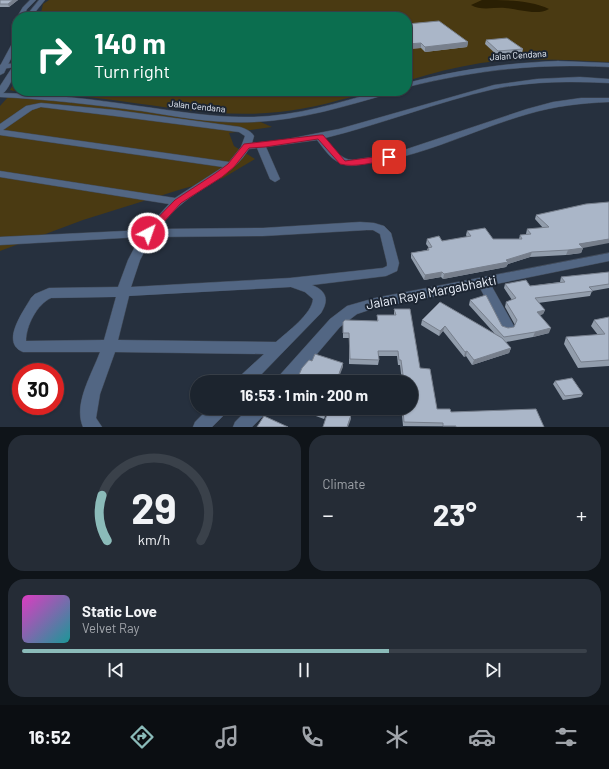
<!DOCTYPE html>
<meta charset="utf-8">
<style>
:root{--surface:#1c242e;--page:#252c36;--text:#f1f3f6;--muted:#a0a4aa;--line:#3a414a;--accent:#8bbbb9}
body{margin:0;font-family:Barlow,sans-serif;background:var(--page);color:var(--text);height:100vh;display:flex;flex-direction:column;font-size:15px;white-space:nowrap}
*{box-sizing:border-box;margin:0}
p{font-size:13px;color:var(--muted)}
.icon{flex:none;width:22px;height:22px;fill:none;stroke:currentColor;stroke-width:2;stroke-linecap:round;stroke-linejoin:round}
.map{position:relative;height:427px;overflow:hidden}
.sheet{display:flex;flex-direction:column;gap:8px;padding:8px;background:#0f1419;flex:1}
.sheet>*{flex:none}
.banner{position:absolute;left:12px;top:12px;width:400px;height:84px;border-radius:16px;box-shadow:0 1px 3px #0004,0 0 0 1px var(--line);background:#0b6e4f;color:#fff;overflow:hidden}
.speed{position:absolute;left:12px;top:363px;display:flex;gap:8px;font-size:20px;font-weight:700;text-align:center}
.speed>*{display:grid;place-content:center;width:52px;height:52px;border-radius:50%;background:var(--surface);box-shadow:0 1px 3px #0004,0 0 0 1px var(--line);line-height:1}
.speed .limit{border:6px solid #d22;background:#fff;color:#111}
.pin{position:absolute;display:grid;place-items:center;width:34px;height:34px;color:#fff;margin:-17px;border-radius:8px;box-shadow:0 2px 6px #0006}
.me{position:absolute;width:44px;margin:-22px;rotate:41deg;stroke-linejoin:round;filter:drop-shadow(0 0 3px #0008)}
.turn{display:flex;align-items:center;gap:14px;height:84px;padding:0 16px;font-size:18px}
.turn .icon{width:52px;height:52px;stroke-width:2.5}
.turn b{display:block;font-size:28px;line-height:34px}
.big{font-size:30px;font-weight:700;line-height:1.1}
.sheet .tile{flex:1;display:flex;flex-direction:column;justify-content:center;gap:6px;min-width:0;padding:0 14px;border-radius:16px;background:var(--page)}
.sheet .dial{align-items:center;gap:0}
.dial svg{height:104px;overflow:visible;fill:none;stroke:var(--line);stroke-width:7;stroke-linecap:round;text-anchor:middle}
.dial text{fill:var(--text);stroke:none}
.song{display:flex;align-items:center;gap:12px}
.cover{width:48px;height:48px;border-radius:6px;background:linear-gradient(135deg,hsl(310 70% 55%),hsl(180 70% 35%))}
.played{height:4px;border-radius:2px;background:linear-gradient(90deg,var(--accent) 65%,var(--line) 65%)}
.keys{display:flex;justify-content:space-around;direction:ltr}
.heat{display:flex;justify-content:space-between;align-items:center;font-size:22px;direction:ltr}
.sheet .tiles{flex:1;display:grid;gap:8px;grid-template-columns:1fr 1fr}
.tile:last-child{grid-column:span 2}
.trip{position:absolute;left:190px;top:375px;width:228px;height:40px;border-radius:20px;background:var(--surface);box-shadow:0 1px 3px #0004,0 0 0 1px var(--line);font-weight:700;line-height:40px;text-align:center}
.menu{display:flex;height:64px;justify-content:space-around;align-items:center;background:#0b0e12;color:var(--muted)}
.menu .icon{width:28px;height:28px}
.menu .current{color:var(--accent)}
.menu b{font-size:18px;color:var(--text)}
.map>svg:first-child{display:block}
.green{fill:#4a3a12}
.water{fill:#2a1f03}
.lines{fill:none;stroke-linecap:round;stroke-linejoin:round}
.minor-casing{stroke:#424b59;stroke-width:1}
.tertiary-casing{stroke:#424b59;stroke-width:1}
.minor{fill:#526683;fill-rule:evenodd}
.tertiary{fill:#526683;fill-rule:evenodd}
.wall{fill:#929dac}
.shaded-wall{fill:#777f8c}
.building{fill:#aab6c8;stroke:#777f8c}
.route{fill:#e11d48;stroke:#92132f}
.labels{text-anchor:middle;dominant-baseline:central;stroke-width:4;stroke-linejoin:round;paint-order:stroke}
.far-street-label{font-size:9px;fill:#ecf2fc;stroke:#1d2633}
.near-street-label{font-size:13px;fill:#ecf2fc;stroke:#1d2633}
</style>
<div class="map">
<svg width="609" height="427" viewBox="0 0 609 427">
<rect width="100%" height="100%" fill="#26303e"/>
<g class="green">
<path d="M49 0H609V62C567 60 523 57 481 63 456 67 431 73 407 81V17H40L43 4Z"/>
<path d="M17 77V91H374C343 99 311 109 279 112 225 118 173 108 120 101 85 96 50 94 14 91L10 90Z"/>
<polygon points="8,97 108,105 256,120 272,127 229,133 234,146 255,159 223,178 182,189 83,220 0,251 0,106"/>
</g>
<path class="water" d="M482 0C504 0 531 0 549 9 537 16 518 9 505 8 494 7 481 11 471 5Z"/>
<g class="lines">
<g class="minor-casing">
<g id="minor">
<path d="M558 61 609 63V67C537 63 477 70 407 87V83C457 70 506 63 558 61Z"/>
<polygon points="17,63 17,67 0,69 0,65"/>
<path d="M580 77 609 79V83C571 81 532 81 494 89 437 102 382 124 325 138 333 147 340 160 353 160L392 154 527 109 553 102 581 98H609V102C581 103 555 106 528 114 475 129 425 156 370 163 362 164 353 167 346 165 332 162 325 150 317 140L266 147 280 179 275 182 270 179 257 148 249 149C234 173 210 183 188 199 177 207 167 218 158 229L263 228 360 222 374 223 384 226 391 233 399 263 397 271 386 276 312 285C327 291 329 300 321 313L254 382H236L239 377 264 354 115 352 100 394 96 418 102 427H83C73 404 92 374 100 352H23C0 343 23 312 31 298L35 294 49 288 118 287 128 260 140 237 0 245V237L145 230 169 204 0 177V171L175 198 223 167 0 135V124L26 106 41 103 115 110 240 127C246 129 251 131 254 136L252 143 278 141 339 129 494 85 537 79ZM41 107 115 116 239 132 245 136 241 147 229 162 3 130 32 110ZM367 230H373L380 234 387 263V266L383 268 290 278 131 287 140 260 152 237 263 236ZM291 287 305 292 313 299C312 314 287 332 276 342L118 340 129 296ZM116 297 104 340 26 341C26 326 37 304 51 298Z"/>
<path d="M380 91H392L391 93C346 106 301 120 254 122 217 124 179 117 142 111 95 105 48 99 0 97V93C46 94 92 99 138 106 176 111 214 118 253 117 296 116 338 103 380 91Z"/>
<polygon points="609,253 609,261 491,285 514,326 512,330 507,331 502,330 480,288 375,308 357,314 340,327 293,382 275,382 278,377 330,319 347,306 375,298"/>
<polygon points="209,408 228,408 226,413 212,427 193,427 195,422"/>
<polygon points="249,408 268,408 266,413 252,427 233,427 235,422"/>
</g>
</g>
<g class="tertiary-casing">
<g id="tertiary">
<polygon points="30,0 36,0 27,9 23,17 17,17 23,7"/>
<polygon points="39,0 45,0 36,11 34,17 28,17 30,11"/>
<polygon points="17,38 17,46 4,73 0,75 0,66 14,40"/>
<path d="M17 62C17 70 8 93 0 95V86L15 63Z"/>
</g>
</g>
<use href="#minor" class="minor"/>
<use href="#tertiary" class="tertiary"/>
</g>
<g class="wall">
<polygon points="0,0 18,0 9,7 0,7"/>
<polygon points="407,24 468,42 467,47 425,52 421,48 407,49"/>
<polygon points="486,40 523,49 522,53 497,55 485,44"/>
<polygon points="536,215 583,248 581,253 566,255 530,257 508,264 506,267 443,279 441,277 424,280 411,258 411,253 427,250 428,248 429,248 426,244 427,239 442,241 467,237 466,235 467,231 493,239 519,239 520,235 526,235 526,234 527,229 543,228 535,219"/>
<polygon points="609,272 609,288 592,291 590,296 538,303 545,310 543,314 540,315 549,333 533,337 506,342 511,348 509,353 472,365 466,356 464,357 443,331 439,336 421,325 422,320 495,334 469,305 470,300 502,326 508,328 514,327 515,325 505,307 506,302 512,300 504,288 505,284 530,286 560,282 561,277"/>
<polygon points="394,309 437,409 451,412 544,427 403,426 402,415 403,410 406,410 405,408 411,408 411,382 402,382 400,365 398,365 397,356 378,356 379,360 378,365 349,364 349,338 343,338 343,322 377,321 377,315 394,315"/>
<polygon points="609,317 609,366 578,368 564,344 566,337 598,335 591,326 594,320"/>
<polygon points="555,381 583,394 581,397 563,400 553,384"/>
<polygon points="305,408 328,408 324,419 305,412"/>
<polygon points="361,408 375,408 366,414"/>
</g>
<g class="shaded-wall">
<polygon points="13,0 18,0 9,7 8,4"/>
<polygon points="468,42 467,47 425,52 425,47"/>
<polygon points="421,43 421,48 407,49 407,44"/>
<polygon points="609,239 609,243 583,248 581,253 566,255 568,250 579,244"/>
<polygon points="532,252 530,257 508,264 506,267 443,279 444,274"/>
<polygon points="442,272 441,277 424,280 425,275"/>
<polygon points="545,310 543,314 535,317 537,312"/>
<polygon points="445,326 443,331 439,336 440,331"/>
<polygon points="551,328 549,333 533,337 535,332"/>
<polygon points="511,348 509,353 472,365 474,360"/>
<polygon points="467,351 466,356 464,357 465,352"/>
<polygon points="343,363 343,367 337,382 336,382"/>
<polygon points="327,408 328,408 324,419 324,414"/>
<polygon points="371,408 375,408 366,414 367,411"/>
<polygon points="351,415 351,419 348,427 347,427"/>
</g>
<g class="building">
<polygon points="0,0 13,0 8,4 0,4"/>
<polygon points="379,15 392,15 394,17 381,17"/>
<polygon points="439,21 468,42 425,47 421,43 407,44 407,24"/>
<polygon points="507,38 523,49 498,51 486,40"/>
<polygon points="609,202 609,239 579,244 583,248 568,250 532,252 506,260 508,262 444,274 442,272 425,275 411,253 429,250 428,248 432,247 427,239 439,236 442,241 471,236 467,231 485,228 493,239 522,239 520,235 531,234 527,229 549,227 536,215 586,204"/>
<polygon points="609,272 609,284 589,287 593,291 535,298 545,310 537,312 551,328 535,332 504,337 470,300 486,295 502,326 508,328 514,327 517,320 506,302 516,298 505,284 526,280 530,286 565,282 561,277"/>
<polygon points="440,302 502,338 511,348 474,360 467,351 465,352 445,326 440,331 422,320"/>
<polygon points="394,309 410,309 420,368 430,369 437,409 450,409 451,412 536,409 544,427 456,427 456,426 443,426 443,423 404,422 403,410 407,410 407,408 411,408 411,382 404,382 401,360 399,360 398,351 378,351 379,360 350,359 349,333 343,333 343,322 345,320 378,321 377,315 396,315"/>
<polygon points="609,317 609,360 581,362 566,337 605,334 594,320"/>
<polygon points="315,354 343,363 336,382 293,382 296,376 298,377 302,368 309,360 312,361"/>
<polygon points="572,378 583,394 565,396 555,381"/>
<polygon points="307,408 327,408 324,414"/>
<polygon points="333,408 351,415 347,427 323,427 328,411"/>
<polygon points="364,408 371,408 367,411"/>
<polygon points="264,416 288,427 257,427"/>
</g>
<path class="route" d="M320 135H323L345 161 389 155 393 157 389 160C374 162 355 168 340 164L318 139 265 147 249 148 234 167 222 177 181 203 151 236H148L143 233 175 200 216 173 228 164 244 144Z"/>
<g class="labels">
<g class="far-street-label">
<text transform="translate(518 55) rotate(-4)">Jalan Cendana</text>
<text transform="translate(197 106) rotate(6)">Jalan Cendana</text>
</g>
<g class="near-street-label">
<text transform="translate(431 292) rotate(-11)">Jalan Raya Margabhakti</text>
</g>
</g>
</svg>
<div class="speed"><div class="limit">30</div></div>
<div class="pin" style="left:389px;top:157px;background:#d93025"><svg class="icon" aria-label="arrive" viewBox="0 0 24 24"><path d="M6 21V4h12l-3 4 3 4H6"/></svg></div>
<svg class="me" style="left:148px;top:233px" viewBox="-20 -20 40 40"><circle r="17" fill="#e11d48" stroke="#fff" stroke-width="3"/><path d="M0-11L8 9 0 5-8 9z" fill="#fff"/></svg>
<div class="trip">16:53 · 1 min · 200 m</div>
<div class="banner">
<div class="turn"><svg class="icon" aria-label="right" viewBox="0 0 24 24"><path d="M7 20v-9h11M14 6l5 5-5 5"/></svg><div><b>140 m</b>Turn right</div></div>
</div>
</div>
<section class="sheet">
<div class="tiles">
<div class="tile dial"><svg viewBox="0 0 100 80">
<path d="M14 69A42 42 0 1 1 86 69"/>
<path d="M14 69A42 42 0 0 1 10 34" stroke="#8bbbb9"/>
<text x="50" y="56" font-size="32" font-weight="700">29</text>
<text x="50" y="72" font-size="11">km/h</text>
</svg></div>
<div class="tile"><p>Climate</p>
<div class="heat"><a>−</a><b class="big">23°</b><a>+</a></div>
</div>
<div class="tile">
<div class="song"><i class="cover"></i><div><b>Static Love</b><p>Velvet Ray</p></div></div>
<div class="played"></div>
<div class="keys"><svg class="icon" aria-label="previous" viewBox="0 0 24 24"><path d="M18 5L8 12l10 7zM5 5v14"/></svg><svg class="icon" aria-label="pause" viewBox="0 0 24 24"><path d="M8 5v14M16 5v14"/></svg><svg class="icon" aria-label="next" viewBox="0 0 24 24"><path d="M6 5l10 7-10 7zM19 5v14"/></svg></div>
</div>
</div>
</section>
<nav class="menu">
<b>16:52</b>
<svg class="icon current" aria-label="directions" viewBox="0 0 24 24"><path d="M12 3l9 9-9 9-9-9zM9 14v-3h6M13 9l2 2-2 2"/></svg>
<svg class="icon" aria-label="music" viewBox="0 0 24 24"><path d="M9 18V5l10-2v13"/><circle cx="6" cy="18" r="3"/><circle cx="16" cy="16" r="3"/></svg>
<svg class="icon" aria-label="phone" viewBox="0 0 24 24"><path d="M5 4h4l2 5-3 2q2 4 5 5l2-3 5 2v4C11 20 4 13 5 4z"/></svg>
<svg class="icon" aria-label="climate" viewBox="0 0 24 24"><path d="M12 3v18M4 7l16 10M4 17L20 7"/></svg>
<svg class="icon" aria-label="car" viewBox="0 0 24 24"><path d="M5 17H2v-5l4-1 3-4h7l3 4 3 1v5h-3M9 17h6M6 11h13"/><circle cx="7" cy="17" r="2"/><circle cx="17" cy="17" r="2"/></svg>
<svg class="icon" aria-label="filters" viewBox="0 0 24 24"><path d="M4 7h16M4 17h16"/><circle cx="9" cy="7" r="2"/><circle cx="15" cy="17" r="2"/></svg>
</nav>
